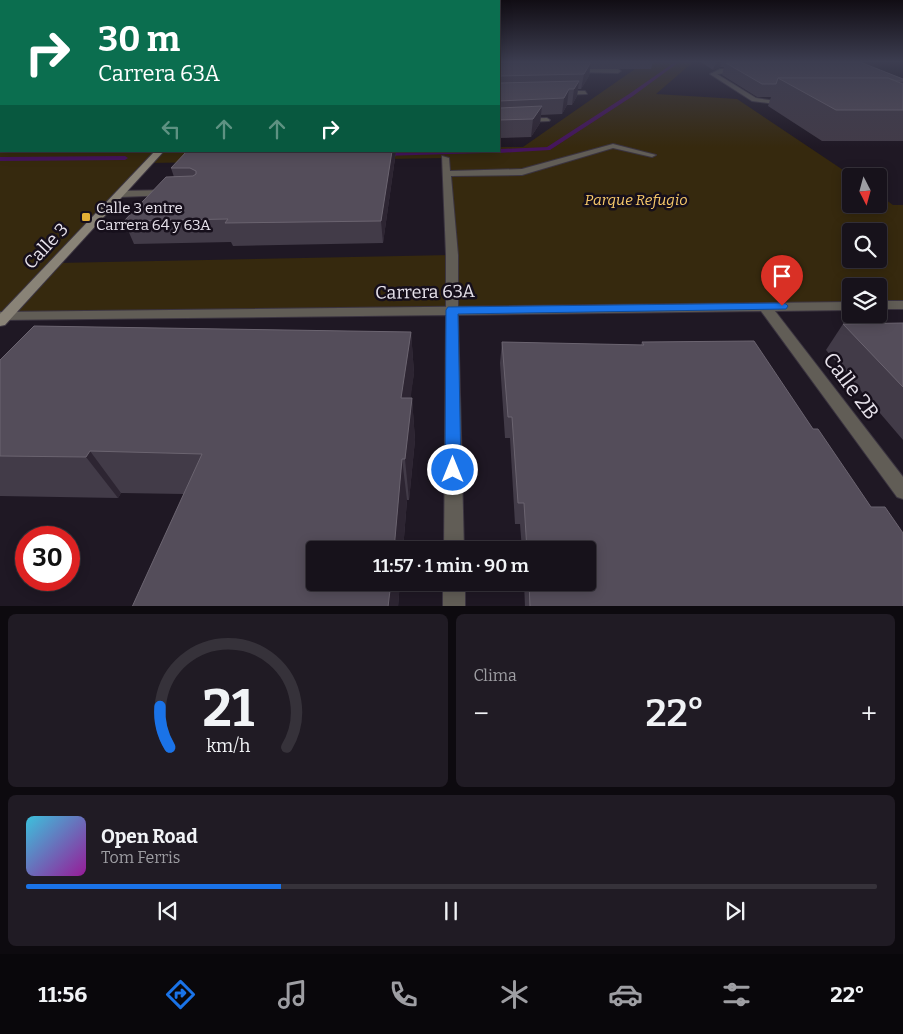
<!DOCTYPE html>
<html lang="es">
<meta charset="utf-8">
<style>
:root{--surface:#17121b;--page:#201b24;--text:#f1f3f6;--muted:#9e9ea3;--line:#36323a;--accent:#1a73e8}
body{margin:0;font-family:Bitter,serif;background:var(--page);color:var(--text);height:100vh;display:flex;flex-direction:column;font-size:19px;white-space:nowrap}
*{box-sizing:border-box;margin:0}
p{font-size:16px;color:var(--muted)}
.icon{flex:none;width:28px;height:28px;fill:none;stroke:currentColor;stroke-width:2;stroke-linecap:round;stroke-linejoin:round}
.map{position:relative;height:606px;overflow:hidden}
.side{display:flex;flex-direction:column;gap:8px;padding:8px;background:#0d0a0f;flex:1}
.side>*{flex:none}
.banner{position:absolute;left:0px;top:0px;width:500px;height:152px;box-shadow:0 2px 12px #0003,0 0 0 1px var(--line);background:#0b6e4f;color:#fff;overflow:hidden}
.needle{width:32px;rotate:174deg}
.controls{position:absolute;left:842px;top:168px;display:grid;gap:10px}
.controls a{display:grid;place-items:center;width:45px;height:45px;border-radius:5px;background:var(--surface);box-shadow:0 2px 12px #0003,0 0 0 1px var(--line);font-size:25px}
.speed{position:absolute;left:15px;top:526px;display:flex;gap:10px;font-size:25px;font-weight:700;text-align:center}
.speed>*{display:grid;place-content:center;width:65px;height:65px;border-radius:50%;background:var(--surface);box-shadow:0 2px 12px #0003,0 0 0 1px var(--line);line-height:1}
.speed .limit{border:8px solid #d22;background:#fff;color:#111}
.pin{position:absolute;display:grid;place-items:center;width:42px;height:42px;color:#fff;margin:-51px -21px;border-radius:50% 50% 50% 0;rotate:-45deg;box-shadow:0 0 5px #0007}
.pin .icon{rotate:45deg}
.me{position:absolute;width:55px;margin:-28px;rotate:0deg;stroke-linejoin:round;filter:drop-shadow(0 0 4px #0008)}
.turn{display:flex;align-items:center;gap:18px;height:105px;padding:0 15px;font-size:22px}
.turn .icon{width:65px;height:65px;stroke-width:2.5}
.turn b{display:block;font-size:35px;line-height:42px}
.lanes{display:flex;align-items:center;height:48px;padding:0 15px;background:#0003;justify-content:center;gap:25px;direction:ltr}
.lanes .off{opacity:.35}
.big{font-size:38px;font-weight:600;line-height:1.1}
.side .widget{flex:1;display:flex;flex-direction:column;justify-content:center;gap:8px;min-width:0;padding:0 18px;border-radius:8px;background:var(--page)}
.side .dial{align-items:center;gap:0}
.dial svg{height:130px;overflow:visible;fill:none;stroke:var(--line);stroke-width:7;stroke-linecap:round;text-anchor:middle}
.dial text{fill:var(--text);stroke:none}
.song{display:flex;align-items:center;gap:15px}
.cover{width:60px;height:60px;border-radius:8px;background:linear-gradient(135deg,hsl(190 70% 55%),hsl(300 70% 35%))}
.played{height:5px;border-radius:2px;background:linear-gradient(90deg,var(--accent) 30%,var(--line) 30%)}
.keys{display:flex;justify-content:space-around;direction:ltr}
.heat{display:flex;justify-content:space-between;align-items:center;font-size:28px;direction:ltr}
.side .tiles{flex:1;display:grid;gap:8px;grid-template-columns:1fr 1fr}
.widget:last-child{grid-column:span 2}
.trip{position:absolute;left:306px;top:541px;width:290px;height:50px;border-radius:5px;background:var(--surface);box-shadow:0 2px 12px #0003,0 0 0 1px var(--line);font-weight:600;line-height:50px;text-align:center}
.menu{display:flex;height:80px;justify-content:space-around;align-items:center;background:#09070b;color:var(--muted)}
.menu .icon{width:35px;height:35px}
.menu .current{color:var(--accent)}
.menu b{font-size:22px;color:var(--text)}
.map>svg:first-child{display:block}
.green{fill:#36290e;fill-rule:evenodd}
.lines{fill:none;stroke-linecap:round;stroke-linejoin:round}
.stream{fill:#45145d;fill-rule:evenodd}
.lane-casing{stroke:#3b3440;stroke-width:2}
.street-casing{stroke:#3b3440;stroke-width:2}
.secondary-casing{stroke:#3b3440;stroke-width:2}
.lane{fill:#615d56;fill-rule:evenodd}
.street{fill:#615d56;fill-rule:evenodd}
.secondary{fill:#898377;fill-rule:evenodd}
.wall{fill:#423b48}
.shaded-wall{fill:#2d2532}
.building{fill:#544d5a;stroke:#6b6470}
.route{fill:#1a73e8;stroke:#114b97}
.poi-dot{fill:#e3ae35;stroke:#160f1b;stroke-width:2}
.labels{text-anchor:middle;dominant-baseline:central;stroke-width:5;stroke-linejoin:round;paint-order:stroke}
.far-park-label{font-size:15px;font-style:italic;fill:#f8c96a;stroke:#160f1b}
.far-poi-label{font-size:15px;fill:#e7e2eb;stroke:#160f1b;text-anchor:start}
.street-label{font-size:18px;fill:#e7e2eb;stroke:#160f1b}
.near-street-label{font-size:21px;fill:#e7e2eb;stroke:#160f1b}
</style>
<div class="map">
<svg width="903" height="607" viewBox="0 0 903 607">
<rect width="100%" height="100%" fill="#1f1824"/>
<path class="green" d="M645 62H693L656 94 737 99 852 176 851 204H879V195L893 205H903V305H879V286H851V306L0 316V148L1 151H499V147H523ZM445 158 451 255 57 263 149 163ZM851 231H879V259H851Z"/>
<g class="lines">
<g class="stream">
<polygon points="675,62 679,62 633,96 550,150 499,153 496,151 499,151 499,149 547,147 629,94"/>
<polygon points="412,151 487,151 484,153 383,156 380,154 383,152"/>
<polygon points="0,157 125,156 128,158 125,160 0,161"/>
</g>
<g class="lane-casing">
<g id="lane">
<polygon points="574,69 618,69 621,71 618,73 572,72"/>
<polygon points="720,69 741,69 739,72 717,74 756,98 789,103 786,105 752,101 710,74"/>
<polygon points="585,91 587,94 561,95 558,93 561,91"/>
<polygon points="547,118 550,120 549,121 499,123 499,119"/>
<polygon points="613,144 656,155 652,157 613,148 522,175 451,176 458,255 458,310 456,313 448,313 446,310 446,255 442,156 449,158 450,171 522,169"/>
</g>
</g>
<g class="street-casing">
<g id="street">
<polygon points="167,190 172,193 170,195 120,197 115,194 120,191"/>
<rect x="879" y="301" width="24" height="8"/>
<polygon points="851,302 851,310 775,311 903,477 903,499 897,497 761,311 458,315 464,550 444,550 446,315 0,320 0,312"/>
<rect x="443" y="582" width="22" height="25"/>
</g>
</g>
<g class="secondary-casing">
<polygon id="secondary" points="155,151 164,151 5,325 0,326 0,314"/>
</g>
<use href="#lane" class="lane"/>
<use href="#street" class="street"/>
<use href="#secondary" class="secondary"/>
</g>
<g class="wall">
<rect x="0" y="62" width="1" height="76"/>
<polygon points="499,62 653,62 651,69 590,69 589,76 581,89 578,89 577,96 572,105 567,105 562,114 541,115 540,123 531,137 499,138"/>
<polygon points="701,62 860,62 903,79 903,141 822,141 768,106 771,97 757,97 722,75 724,67 720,67 713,70"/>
<polygon points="396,151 383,243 233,246 231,242 134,244 124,221 174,177 171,168"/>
<polygon points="903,323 903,440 826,350 843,324"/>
<polygon points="34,326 411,332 414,373 410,398 412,398 415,440 409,500 407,500 403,550 315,550 315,582 400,582 398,607 132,607 184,494 121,493 118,498 0,496 0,360"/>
<polygon points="502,342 641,345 642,342 903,607 525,607 524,582 588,582 588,550 522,550 520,524 515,524 510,438 505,438 500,363"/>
</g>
<g class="shaded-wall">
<polygon points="591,62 589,76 581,89 584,74"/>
<polygon points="716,62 722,62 720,67 713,70"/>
<polygon points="579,81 577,96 572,105 574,89"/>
<polygon points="569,89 567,105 562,114 564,98"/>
<polygon points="542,106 540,123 531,137 533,119"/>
<polygon points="392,151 396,151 383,243 381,221"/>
<polygon points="411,332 414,373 405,440 401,398"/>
<polygon points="412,398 415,440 409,500 405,459"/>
<polygon points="90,451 121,493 118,498 86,457"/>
<polygon points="402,459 407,500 403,550 394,550"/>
<polygon points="391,582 400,582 398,607 388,607"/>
</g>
<g class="building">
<rect x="0" y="62" width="1" height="59"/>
<polygon points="499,62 591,62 584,74 499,76"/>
<polygon points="860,62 903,79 903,81 896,81 888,78 778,78 776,84 762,84 726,63"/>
<polygon points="778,78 888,78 903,84 903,110 836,110"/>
<polygon points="579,81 574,89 569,89 564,98 499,101 499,82 500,83"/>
<polygon points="499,106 500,108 542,106 533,119 499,120"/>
<polygon points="187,151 392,151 381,221 225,223 228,219 124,221 166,177 193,176 196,174 196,171 190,168 171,168"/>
<polygon points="903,323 903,387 843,324"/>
<polygon points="34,326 411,332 401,398 412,398 405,459 402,459 394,550 315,550 315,582 391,582 388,607 132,607 202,454 90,451 86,457 0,456 0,360"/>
<polygon points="754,341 813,429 818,429 871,507 885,507 903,533 903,607 530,607 529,582 588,582 588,550 527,550 524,503 518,503 512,417 508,417 502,342 644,345 642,342"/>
</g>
<linearGradient id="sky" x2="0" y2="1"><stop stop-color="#110d14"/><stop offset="0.42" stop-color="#3c3d50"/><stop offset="1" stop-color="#3c3d50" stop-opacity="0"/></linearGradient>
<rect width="903" height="147" fill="url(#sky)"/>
<polygon class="route" points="782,303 786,304 788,306 786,309 458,314 461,470 459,475 453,477 448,475 445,470 446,310 448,307"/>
<rect class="poi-dot" x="81" y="212" width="10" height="10" rx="2.5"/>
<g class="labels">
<g class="far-park-label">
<text x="636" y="200">Parque Refugio</text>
</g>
<g class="far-poi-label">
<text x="96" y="208">Calle 3 entre<tspan x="96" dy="17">Carrera 64 y 63A</tspan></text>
</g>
<g class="street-label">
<text transform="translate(46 246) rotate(-47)">Calle 3</text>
<text transform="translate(425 292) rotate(-1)">Carrera 63A</text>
</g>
<g class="near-street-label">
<text transform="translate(851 386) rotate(53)">Calle 2B</text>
</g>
</g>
</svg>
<div class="controls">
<a><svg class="needle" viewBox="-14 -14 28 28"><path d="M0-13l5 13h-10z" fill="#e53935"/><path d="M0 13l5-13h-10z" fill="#9e9ea3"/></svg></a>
<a><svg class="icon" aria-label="search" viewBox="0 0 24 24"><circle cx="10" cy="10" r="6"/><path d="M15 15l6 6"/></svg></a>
<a><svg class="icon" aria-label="layers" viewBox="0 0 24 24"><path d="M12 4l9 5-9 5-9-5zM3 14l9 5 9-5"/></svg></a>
</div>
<div class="speed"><div class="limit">30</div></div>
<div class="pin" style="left:782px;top:306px;background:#d93025"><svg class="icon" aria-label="arrive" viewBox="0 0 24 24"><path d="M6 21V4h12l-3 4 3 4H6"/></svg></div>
<svg class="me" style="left:453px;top:470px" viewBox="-20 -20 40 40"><circle r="17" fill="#1a73e8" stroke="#fff" stroke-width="3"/><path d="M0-11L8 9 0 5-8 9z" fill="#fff"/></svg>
<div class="trip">11:57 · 1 min · 90 m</div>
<div class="banner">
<div class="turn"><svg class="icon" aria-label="right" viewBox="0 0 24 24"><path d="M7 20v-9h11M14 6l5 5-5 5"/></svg><div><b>30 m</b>Carrera 63A</div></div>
<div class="lanes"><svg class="icon off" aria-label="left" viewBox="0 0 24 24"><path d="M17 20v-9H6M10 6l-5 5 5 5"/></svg><svg class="icon off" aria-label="ahead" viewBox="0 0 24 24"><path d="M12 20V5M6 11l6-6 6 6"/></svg><svg class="icon off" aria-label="ahead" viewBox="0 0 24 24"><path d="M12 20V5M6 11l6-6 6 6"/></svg><svg class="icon" aria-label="right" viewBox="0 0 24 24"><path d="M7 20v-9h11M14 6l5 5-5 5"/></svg></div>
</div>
</div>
<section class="side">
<div class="tiles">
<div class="widget dial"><svg viewBox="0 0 100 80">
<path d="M14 69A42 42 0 1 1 86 69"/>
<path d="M14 69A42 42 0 0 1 8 44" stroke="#1a73e8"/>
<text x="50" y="56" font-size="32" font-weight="700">21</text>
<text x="50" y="72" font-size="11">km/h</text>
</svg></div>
<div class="widget"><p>Clima</p>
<div class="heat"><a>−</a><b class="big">22°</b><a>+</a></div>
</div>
<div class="widget">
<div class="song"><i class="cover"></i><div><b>Open Road</b><p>Tom Ferris</p></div></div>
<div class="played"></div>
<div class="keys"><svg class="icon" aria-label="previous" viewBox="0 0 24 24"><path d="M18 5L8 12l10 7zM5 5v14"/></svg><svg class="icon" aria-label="pause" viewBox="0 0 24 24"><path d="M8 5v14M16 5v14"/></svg><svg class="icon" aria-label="next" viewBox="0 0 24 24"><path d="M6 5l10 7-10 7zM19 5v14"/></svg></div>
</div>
</div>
</section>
<nav class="menu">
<b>11:56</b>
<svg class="icon current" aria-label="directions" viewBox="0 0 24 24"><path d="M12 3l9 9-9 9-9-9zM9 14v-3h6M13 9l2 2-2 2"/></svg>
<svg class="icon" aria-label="music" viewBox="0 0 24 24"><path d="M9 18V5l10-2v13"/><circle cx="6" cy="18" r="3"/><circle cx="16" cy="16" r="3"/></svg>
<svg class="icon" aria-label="phone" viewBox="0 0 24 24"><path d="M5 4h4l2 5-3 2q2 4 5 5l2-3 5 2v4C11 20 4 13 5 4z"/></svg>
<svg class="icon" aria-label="climate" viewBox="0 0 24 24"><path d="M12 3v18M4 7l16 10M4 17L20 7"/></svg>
<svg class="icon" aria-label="car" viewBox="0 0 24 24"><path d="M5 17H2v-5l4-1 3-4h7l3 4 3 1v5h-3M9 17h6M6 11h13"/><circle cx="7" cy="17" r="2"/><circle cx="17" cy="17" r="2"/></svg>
<svg class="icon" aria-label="filters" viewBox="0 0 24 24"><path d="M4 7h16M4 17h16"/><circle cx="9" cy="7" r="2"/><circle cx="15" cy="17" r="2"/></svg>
<b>22°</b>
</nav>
